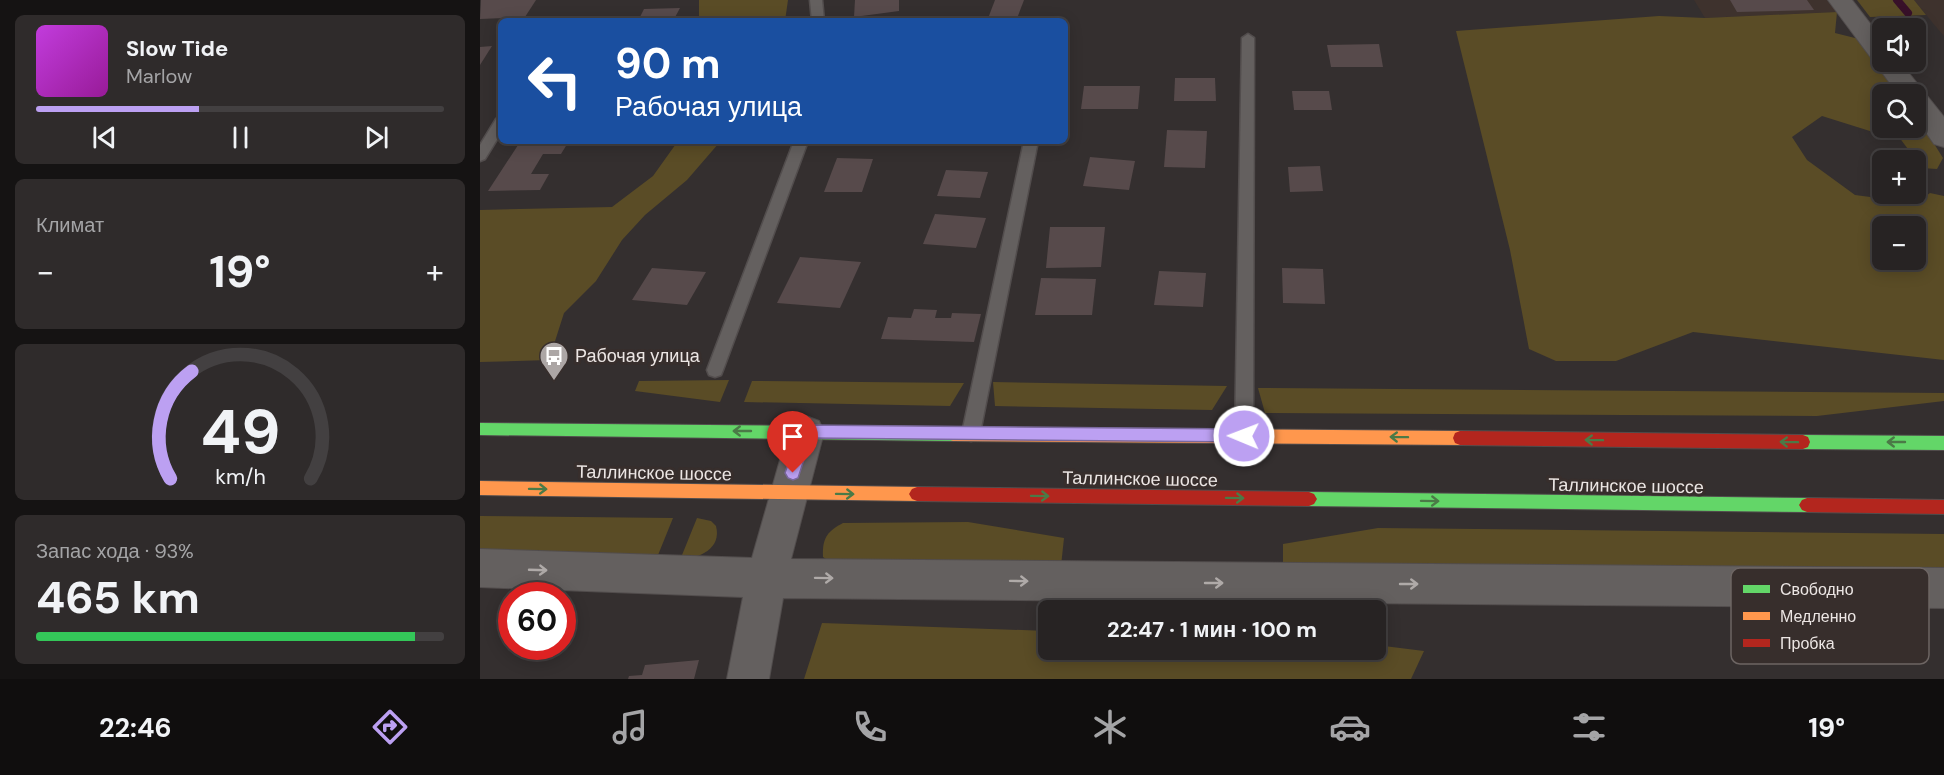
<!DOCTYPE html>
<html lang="ru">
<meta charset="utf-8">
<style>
:root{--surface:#272323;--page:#2f2b2b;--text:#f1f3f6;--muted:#a4a4a6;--line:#434041;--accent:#bca0f2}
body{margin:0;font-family:"DM Sans",sans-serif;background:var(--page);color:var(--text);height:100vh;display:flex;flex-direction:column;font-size:22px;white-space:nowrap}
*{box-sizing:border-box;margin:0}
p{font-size:20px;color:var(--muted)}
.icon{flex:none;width:33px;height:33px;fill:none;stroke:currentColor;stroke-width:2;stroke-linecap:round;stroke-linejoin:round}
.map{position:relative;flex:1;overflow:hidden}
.side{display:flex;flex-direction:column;gap:15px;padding:15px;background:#151313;width:480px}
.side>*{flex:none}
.top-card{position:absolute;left:18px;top:18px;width:570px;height:126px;border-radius:9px;box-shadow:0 3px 15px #0003,0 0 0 2px var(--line);background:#1a4fa0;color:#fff;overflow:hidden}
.fabs{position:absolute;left:1392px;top:18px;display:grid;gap:12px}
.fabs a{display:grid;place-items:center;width:54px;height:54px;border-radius:9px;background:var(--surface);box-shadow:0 3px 15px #0003,0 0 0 2px var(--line);font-size:30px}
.speed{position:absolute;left:18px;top:582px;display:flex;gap:12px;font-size:30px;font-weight:700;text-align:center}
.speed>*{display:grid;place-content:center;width:78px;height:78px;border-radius:50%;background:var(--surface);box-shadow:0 3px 15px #0003,0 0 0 2px var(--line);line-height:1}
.speed .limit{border:9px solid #d22;background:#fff;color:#111}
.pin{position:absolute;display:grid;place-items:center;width:51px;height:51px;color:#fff;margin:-62px -26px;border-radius:50% 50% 50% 0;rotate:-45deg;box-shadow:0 0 6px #0007}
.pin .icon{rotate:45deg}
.me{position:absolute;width:66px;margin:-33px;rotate:271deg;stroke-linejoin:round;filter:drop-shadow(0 0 4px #0008)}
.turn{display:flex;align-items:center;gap:21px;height:126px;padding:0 18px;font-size:27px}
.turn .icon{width:78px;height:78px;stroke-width:2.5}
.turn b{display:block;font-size:42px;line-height:51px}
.big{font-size:45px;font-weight:700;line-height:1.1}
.side .tile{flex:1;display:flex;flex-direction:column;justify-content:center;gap:9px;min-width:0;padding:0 21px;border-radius:9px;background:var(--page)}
.side .dial{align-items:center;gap:0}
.dial svg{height:156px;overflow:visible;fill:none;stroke:var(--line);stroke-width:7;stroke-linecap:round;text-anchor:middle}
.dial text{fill:var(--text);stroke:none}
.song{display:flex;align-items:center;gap:18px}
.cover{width:72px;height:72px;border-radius:9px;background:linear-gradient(135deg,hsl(290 70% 55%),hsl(300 70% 35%))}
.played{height:6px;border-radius:3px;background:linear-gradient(90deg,var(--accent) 40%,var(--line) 40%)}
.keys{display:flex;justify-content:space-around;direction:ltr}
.heat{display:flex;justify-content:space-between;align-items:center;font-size:33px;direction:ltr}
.charge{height:9px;border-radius:4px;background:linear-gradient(90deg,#34c759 93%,var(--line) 0)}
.trip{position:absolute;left:558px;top:600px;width:348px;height:60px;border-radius:9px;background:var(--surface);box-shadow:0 3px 15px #0003,0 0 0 2px var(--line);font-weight:700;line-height:60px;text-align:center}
.tabs{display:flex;height:96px;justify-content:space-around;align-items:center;background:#100e0e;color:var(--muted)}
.tabs .icon{width:42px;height:42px}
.tabs .selected{color:var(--accent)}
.tabs b{font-size:27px;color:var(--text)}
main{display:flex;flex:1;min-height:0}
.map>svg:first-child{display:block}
.built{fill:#3e322d}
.green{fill:#5a4c26;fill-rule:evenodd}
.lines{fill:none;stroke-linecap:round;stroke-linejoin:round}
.stream{stroke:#381129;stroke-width:8}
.building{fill:#574a4b}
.lane-casing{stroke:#524d4d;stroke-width:3}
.street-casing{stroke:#524d4d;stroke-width:2}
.fast-casing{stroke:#524d4d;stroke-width:2}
.slow-casing{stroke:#524d4d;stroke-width:2}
.jam-casing{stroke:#524d4d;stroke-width:2}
.lane{fill:#64605f;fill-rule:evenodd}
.street{fill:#64605f;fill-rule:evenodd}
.fast{fill:#63d668;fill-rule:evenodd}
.slow{fill:#ff974d;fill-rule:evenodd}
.jam{fill:#b3261e;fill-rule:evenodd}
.oneway{stroke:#4b7a47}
.oneway2{stroke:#afaaa8}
.route{fill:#bca0f2;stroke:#7a689d;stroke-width:1.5}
.labels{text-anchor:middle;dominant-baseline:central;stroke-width:6;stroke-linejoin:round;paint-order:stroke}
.poi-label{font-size:18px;fill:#ece6e4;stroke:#372e2c;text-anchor:start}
.street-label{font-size:18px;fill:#ece6e4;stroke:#372e2c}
.key{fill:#372e2c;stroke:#6d6563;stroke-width:1.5}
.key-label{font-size:16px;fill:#ece6e4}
</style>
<main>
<section class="side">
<div class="tile">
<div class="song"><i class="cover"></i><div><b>Slow Tide</b><p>Marlow</p></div></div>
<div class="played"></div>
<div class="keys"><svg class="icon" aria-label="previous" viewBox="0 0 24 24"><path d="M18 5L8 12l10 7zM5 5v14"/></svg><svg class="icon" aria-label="pause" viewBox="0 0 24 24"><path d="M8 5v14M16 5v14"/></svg><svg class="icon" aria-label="next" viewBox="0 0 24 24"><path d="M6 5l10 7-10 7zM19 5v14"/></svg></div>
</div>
<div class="tile"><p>Климат</p>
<div class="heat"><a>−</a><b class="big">19°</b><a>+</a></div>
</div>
<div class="tile dial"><svg viewBox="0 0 100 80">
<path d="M14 69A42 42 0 1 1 86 69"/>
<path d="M14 69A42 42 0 0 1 25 14" stroke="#bca0f2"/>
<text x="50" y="56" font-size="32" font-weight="700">49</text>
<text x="50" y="72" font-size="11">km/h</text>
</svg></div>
<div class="tile"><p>Запас хода · 93%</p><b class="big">465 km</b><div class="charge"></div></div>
</section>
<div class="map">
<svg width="1464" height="679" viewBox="0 0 1464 679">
<rect width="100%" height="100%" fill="#342f2f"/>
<g class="built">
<polygon points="1214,0 1348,0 1357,12 1225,18"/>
<polygon points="1434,0 1464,0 1464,36 1457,28"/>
</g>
<g class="green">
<polygon points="219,0 308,0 305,21 224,21 219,17"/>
<polygon points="1377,0 1434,0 1446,15 1390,17"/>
<path d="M1357 12 1355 33 1379 39 1420 94H1402V128H1436V115L1463 158 1457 169 1442 168 1416 133 1393 132 1342 116 1312 137 1327 160 1375 195 1436 203 1450 193 1464 196V360L1213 332 1136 361H1076L1049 349 1030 250 976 31 1179 16 1225 18ZM1402 226H1436V260H1402Z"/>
<polygon points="198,141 288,141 286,144 239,143 207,180 165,215 142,240 116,281 84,313 69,360 0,362 0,210 132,207 173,176"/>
<polygon points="249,380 240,402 155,391 159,381"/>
<polygon points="272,381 484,383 470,406 264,402"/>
<polygon points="513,382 747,386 732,410 515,406"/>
<polygon points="778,388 1464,393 1464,401 1337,416 785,413"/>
<polygon points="0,516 193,518 176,560 0,550"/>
<path d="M217 518 231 521 236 526C242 549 219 558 200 560Z"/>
<path d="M488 522 584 538 581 566 353 564 343 557C342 539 347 531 363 523Z"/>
<polygon points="898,528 1464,534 1464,568 803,568 803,544"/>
<polygon points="342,623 568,631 568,650 896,650 896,645 944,651 931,679 324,679"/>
</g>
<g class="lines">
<polyline class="stream" points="1417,0 1428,13"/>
</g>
<g class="building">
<polygon points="1,0 56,0 45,17 0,19"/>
<polygon points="375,0 419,0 419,11 374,17"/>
<polygon points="515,0 544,0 536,21 507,21"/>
<polygon points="1250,0 1327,0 1334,10 1257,12"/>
<polygon points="200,8 193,21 158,21 164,9"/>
<polygon points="899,44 903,67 851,67 847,45"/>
<polygon points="12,46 0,65 0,47"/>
<polygon points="695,78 735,78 736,101 694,101"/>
<polygon points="604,86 660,86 658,109 601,109"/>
<polygon points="812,91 849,91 852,110 814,110"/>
<polygon points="687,130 727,131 725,168 684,167"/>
<polygon points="89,141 81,154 63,154 51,174 69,174 60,190 8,191 40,142"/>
<polygon points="610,157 655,161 649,190 603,186"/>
<polygon points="357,158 393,159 382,192 344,192"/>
<polygon points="840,166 843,191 810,192 808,167"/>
<polygon points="466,170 508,172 500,198 457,196"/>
<polygon points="455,214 506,218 496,248 443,244"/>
<polygon points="570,227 625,227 621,267 566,268"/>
<polygon points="320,257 381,262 360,308 297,303"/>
<polygon points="172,268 226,272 207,305 152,300"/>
<polygon points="802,268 843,269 845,304 803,303"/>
<polygon points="679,271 726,273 723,307 674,305"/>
<polygon points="561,278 616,279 612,315 555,315"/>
<polygon points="434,309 457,310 455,318 471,318 472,313 501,314 494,342 401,339 408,317 431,318"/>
<polygon points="219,660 214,679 148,679 149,676 162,675 165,665"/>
</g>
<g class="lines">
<g class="lane-casing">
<g id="lane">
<polygon points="330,0 342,0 344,21 332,21"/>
<polygon points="768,34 774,38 773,436 770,442 764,444 758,442 755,436 762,38"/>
<polygon points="21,117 21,133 5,159 0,161 0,145 16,119"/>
<polygon points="314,141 328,141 243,370 241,375 235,377 229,375 227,370"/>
<polygon points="544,141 558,141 500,433 497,439 491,441 485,439 482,433"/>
</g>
</g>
<g class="street-casing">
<g id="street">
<polygon points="1348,0 1372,0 1402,39 1402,62 1420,62 1464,117 1464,147 1454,144 1436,118 1436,94 1418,94"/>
<polygon points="326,416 339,421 344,432 311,559 1464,568 1464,608 303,598 289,679 247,679 263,597 0,587 0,549 272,558 308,432 313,421"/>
</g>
</g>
<g class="fast-casing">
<g id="fast">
<polygon points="0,423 473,427 478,429 480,434 478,439 473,441 0,435"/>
<polygon points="1323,435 1464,436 1464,450 1323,449 1318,447 1316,442 1318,437"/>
<polygon points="829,492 1327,498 1332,500 1335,505 1332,510 1327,512 829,506 824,504 821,499 824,494"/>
</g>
</g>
<g class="slow-casing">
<g id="slow">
<polygon points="473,427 980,431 985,433 987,438 985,443 980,445 473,441 468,439 466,434 468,429"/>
<polygon points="0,481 437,487 442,489 445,494 442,499 437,501 0,495"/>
</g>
</g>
<g class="jam-casing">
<g id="jam">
<polygon points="980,431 1323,435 1328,437 1330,442 1328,447 1323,449 980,445 975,443 973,438 975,433"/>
<polygon points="437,487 829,492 834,494 837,499 834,504 829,506 437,501 432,499 429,494 432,489"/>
<polygon points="1327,498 1464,500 1464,514 1327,512 1322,510 1319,505 1322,500"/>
</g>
</g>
<use href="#lane" class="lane"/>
<use href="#street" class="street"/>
<use href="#fast" class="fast"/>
<use href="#slow" class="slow"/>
<use href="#jam" class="jam"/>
</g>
<defs><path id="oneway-shaft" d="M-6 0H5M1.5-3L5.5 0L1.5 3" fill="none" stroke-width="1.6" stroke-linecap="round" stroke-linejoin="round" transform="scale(1.5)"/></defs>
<g class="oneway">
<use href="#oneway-shaft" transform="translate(262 431) rotate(-180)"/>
<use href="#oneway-shaft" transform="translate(919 437) rotate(-179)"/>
<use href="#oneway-shaft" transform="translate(1114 440) rotate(-179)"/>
<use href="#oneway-shaft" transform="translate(1309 442) rotate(-179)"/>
<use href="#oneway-shaft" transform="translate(1416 442) rotate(-180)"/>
<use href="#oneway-shaft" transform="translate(58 489) rotate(1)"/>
<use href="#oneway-shaft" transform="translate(365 494) rotate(1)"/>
<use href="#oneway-shaft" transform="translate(560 496) rotate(1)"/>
<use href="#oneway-shaft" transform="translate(755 498) rotate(1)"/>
<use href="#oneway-shaft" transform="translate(950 501) rotate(1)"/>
</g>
<g class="oneway2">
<use href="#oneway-shaft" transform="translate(58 570) rotate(2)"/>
<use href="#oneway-shaft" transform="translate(344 578) rotate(1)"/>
<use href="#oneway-shaft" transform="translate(539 581) rotate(1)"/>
<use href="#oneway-shaft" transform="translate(734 583)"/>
<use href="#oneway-shaft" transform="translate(929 584)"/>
</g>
<polygon class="route" points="326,425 764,429 769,431 771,436 769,440 764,442 331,438 318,478 313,480 308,478 305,473 319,432 321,427"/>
<defs>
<g id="bus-pin" transform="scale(1.5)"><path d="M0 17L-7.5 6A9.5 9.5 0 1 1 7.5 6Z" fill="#aca6a5" stroke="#372e2c"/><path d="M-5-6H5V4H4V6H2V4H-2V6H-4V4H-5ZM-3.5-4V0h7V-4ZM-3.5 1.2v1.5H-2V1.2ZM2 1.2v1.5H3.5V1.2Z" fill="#fff"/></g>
</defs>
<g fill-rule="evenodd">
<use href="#bus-pin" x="74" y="356"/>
</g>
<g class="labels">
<g class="poi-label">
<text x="95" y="356">Рабочая улица</text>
</g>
<g class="street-label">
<text transform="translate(174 473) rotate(1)">Таллинское шоссе</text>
<text transform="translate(660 479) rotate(1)">Таллинское шоссе</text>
<text transform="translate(1146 486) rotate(1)">Таллинское шоссе</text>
</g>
</g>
<rect x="1251" y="568" width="198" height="96" rx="9" class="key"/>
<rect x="1263" y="585" width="27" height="8" fill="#63d668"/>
<rect x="1263" y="612" width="27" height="8" fill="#ff974d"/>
<rect x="1263" y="639" width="27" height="8" fill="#b3261e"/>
<g class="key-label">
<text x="1300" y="595">Свободно</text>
<text x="1300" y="622">Медленно</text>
<text x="1300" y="649">Пробка</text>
</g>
</svg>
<div class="fabs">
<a><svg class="icon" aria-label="sound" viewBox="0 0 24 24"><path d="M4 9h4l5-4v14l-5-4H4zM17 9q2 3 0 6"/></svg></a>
<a><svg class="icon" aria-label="search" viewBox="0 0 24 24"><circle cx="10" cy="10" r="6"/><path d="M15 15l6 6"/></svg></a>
<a>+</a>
<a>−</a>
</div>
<div class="speed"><div class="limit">60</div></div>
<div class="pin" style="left:313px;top:473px;background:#d93025"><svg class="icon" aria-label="arrive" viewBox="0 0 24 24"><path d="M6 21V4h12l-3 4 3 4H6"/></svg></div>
<svg class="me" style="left:764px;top:436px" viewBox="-20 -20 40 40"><circle r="17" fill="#bca0f2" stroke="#fff" stroke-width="3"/><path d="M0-11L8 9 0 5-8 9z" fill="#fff"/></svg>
<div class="trip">22:47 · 1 мин · 100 m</div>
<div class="top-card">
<div class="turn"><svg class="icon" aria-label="left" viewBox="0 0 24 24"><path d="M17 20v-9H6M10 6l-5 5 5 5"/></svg><div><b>90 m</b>Рабочая улица</div></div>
</div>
</div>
</main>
<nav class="tabs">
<b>22:46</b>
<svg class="icon selected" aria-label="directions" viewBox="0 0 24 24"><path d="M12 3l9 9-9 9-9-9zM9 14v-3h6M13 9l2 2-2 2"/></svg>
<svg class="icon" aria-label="music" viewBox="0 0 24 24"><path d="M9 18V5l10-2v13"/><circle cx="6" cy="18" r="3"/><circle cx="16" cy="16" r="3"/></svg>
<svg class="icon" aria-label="phone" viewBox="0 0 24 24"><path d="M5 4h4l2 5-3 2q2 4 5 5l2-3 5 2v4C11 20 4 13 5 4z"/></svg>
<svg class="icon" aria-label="climate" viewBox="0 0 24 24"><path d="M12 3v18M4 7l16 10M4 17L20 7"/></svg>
<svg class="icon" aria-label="car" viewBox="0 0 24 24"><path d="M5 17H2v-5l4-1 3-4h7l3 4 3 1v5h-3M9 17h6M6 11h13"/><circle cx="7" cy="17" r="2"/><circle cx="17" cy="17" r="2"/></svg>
<svg class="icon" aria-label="filters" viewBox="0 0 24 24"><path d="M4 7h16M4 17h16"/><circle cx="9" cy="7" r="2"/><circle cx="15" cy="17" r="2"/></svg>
<b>19°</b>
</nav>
